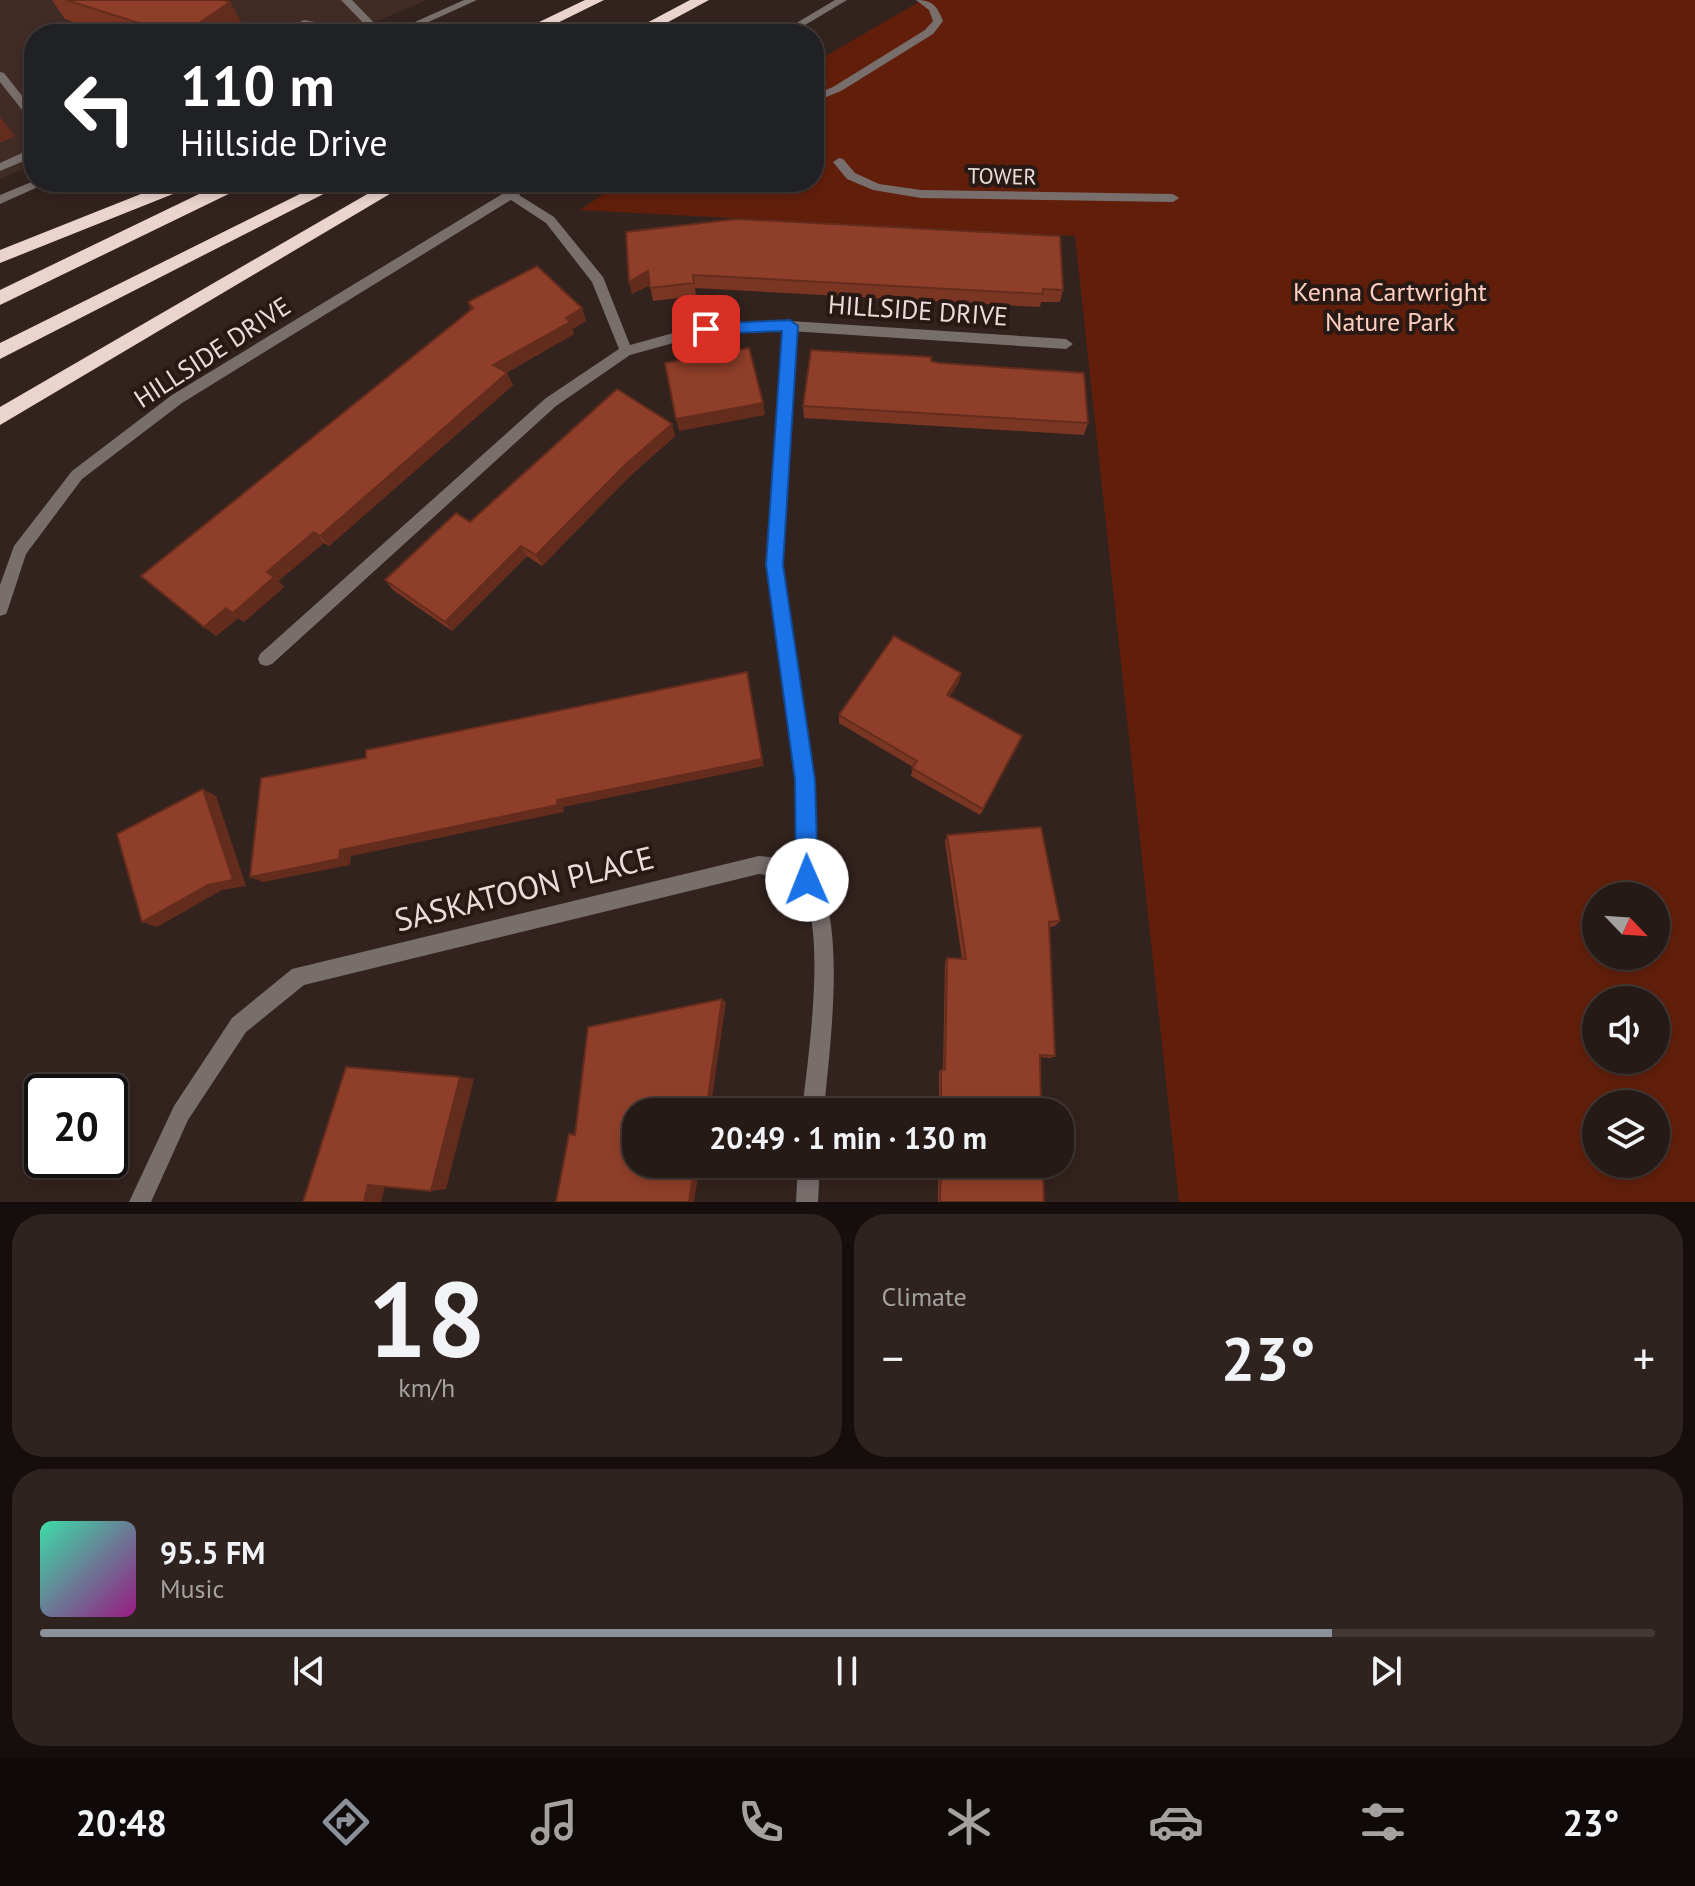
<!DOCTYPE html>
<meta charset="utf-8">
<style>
:root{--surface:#261a16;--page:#2e231f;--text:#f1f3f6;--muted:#a4a1a1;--line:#423835;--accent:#8c9099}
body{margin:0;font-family:"PT Sans",sans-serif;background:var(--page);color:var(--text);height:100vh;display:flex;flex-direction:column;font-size:30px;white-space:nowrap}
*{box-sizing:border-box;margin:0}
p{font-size:26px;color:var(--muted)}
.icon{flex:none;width:44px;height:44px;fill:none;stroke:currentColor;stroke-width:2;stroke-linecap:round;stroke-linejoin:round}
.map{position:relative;height:1202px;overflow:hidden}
.drawer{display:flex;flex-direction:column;gap:12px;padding:12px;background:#150e0c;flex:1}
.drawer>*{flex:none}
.hud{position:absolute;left:24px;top:24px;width:800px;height:168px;border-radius:32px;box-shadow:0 4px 12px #0003,0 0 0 2px var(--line);background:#202124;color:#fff;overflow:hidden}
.needle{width:52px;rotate:115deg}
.fabs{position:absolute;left:1582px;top:882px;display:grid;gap:16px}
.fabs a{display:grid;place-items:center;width:88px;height:88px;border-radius:50%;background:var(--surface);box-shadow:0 4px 12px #0003,0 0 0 2px var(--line);font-size:40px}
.speed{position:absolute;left:24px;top:1074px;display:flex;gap:16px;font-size:40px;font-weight:700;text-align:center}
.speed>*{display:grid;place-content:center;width:104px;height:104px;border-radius:50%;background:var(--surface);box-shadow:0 4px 12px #0003,0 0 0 2px var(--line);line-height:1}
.speed .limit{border:4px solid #111;border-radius:12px;background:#fff;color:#111}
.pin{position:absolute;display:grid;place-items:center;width:68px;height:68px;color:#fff;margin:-34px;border-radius:16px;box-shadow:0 4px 12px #0006}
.me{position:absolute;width:88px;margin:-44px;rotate:359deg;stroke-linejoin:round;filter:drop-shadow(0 0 6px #0008)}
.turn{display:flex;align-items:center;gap:28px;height:168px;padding:0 24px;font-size:36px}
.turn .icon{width:104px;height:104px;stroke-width:2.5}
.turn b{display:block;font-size:56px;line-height:68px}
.big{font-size:60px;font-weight:800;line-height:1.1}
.drawer .card{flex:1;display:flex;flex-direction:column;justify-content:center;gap:12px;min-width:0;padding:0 28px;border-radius:32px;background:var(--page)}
.drawer .dial{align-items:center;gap:0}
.dial b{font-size:104px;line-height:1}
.song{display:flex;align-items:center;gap:24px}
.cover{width:96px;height:96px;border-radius:12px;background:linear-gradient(135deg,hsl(160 70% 55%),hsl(310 70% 35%))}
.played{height:8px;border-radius:4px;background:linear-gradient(90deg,var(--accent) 80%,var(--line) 80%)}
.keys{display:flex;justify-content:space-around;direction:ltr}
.heat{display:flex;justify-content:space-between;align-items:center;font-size:44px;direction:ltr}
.drawer .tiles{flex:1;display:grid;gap:12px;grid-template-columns:1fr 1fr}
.card:last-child{grid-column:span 2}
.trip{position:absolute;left:622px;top:1098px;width:452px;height:80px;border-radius:32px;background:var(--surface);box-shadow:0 4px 12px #0003,0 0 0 2px var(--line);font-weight:800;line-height:80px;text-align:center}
.dock{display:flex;height:128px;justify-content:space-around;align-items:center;background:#0f0a09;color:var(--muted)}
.dock .icon{width:56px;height:56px}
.dock .selected{color:var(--accent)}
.dock b{font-size:36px;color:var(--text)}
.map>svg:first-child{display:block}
.built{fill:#412b25}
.green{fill:#611f0b;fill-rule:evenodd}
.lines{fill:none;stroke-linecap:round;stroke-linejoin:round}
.service{fill:#786f6d;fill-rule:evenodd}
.minor{fill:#786f6d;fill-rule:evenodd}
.tertiary{fill:#786f6d;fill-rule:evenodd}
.motorway{fill:#ebd4ce;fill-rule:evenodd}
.wall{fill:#7b3623}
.shaded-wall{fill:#642c1d}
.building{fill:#8f3f29;stroke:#642c1d;stroke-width:2}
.route{fill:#1a73e8;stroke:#114b97;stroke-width:2}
.labels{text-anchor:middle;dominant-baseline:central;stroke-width:8;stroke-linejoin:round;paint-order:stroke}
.far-street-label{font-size:22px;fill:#e8ddd9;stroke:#291915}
.park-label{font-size:26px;fill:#fecfc1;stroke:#291915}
.street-label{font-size:26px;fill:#e8ddd9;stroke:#291915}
.near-street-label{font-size:32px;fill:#e8ddd9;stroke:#291915}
</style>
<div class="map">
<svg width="1695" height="1202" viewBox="0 0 1695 1202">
<rect width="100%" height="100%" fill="#33231e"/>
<polygon class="built" points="0,0 427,0 346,34 34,34 34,164 0,179"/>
<path class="green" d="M922 0H1695V1202H1179L1075 236 580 210 621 182H814V63ZM1596 896H1656V956H1596ZM1596 1000H1656V1060H1596ZM1596 1104H1656V1164H1596Z"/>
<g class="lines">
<g class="service">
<path d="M916 0C933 0 937 6 943 21L933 34 841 91 814 102V95L833 87 925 30 933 21 929 10Z"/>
<path d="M304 20 363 31 368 34C347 34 325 26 307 27 297 27 290 34 275 34Z"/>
<polygon points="0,72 4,73 34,111 34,121 30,120 0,82"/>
<polygon points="34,140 32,156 34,170 24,161 0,171 0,163 22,153 30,142"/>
<polygon points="839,158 843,159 855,173 879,184 921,190 1173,194 1179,198 1173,202 921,198 873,190 847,179 833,162"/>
<polygon points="790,321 797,326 782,565 814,780 816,880 814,887 807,889 800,887 798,880 796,780 766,565 783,326"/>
</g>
<g class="minor">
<polygon points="341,0 352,0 385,34 374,34"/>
<polygon points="835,0 847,0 790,34 778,34"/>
<polygon points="522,182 537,182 519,195 554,217 603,277 630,345 706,324 790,321 1066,339 1073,344 1066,349 790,331 706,334 630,355 556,406 272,664 266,666 260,664 258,659 260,654 546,398 619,349 592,282 546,223 511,200 182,403 82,479 26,554 8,609 6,614 0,616 0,585 14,546 72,471 172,395"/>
<path d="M759 856C775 858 798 859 811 872 850 911 828 1059 824 1112H802C807 1065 829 922 799 887 790 876 772 876 759 874L304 985 246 1032 188 1120 151 1202H129L174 1106 232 1018 292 969Z"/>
<polygon points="798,1164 820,1164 818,1202 796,1202"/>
</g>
<g class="tertiary">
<polygon points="464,0 477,0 402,34 388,34"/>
<polygon points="34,181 49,182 0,204 0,195"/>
</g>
<g class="motorway">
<polygon points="585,0 604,0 535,34 514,34"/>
<polygon points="690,0 709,0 646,34 626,34"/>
<polygon points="171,182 196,182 193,186 0,263 0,250"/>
<polygon points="224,182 248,182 245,186 0,305 0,290"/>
<polygon points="324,182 347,182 0,359 0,343"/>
<polygon points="388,182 410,182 0,425 0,407"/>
</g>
</g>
<g class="wall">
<polygon points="52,0 224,0 230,2 243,26 232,34 113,34 65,19"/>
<polygon points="626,232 1063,290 1060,302 1041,302 1040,307 695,288 696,296 653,301 650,285 632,294"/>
<polygon points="468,302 582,308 586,321 572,329 574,334 506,373 513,385 329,546 324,543 278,581 284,587 244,622 238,618 216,636 141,576 471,310"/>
<polygon points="931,361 1088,423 1084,435 804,418 803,406"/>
<polygon points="675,436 629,477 542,566 527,556 452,631 393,590 385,580"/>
<polygon points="961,673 959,682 949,697 1019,744 980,815 911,776 913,767 839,723 839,715"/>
<polygon points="947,835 1060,921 1055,926 1049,927 1055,1056 1050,1058 1040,1057 1041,1112 939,1112 939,1071 943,1070 945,962 947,958 962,959 945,842"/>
<polygon points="938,1164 1043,1164 1044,1202 938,1202"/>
</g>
<g class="shaded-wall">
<polygon points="230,2 243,26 232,34 183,34"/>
<polygon points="161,27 166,34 161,34 158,29"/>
<polygon points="0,117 15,136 0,143"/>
<polygon points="648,271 651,284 632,294 629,282"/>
<polygon points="582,308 586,321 572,329 574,334 498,377 493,365"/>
<polygon points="507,373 513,385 329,546 320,536"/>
<polygon points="763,403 765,415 679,431 676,419"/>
<polygon points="672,424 675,436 629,477 542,566 536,555 625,465"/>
<polygon points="314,532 324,543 278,581 284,587 244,622 233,613 267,572"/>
<polygon points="521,546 527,556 452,631 445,622"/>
<polygon points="226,608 238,618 216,636 204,627"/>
<polygon points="747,672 764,766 563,807 564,812 351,856 350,865 263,882 250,877 340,850 557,800"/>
<polygon points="961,673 959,682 945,704 947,695"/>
<polygon points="203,789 216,796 246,886 222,890 157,927 142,922"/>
<polygon points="722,999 726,1003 710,1112 706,1112"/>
<polygon points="460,1077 474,1079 446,1189 431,1191"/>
<polygon points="695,1164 700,1164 694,1202 689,1202"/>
<polygon points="386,1183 381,1202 364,1202 368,1185"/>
</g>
<g class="building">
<polygon points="66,0 224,0 230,2 183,34 161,27 158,29"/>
<polygon points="737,219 1060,236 1063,290 1043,289 1043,294 693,275 694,283 650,288 648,271 629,282 626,232"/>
<polygon points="537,266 582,308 566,318 570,322 493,365 507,373 320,536 314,532 267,572 274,577 233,613 226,608 204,627 141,576 473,308 468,302"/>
<polygon points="749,348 763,403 676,419 665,363"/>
<polygon points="811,350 931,357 931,361 939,363 1084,373 1088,423 803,406"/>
<polygon points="617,389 672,424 625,465 536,555 521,546 445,622 385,580 456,513 470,522"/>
<polygon points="894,636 961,673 947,695 1022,736 983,809 912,768 917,761 839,715"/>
<polygon points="747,672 762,759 557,800 558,805 340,850 339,859 250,877 261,778 366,758 366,750"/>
<polygon points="203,789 233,880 208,885 142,922 117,834"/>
<polygon points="1041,827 1060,921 1049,922 1055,1056 1040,1055 1041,1112 941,1112 941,1070 945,1070 947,958 966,959 947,835"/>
<polygon points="722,999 706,1112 636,1112 636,1164 695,1164 689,1202 556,1202 569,1134 575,1135 588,1027"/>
<polygon points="346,1067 460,1077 431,1191 368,1185 364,1202 303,1202"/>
<polygon points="941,1164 1043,1164 1044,1202 940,1202"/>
</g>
<polygon class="route" points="790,320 798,326 783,565 815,780 818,880 815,888 807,891 799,888 796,880 795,780 766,565 782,331 706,334 698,329 706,324"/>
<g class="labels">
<g class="far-street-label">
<text transform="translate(1002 176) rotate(1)">TOWER</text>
</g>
<g class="park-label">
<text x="1390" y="291">Kenna Cartwright<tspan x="1390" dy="30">Nature Park</tspan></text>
</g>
<g class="street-label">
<text transform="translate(918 310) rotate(4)">HILLSIDE DRIVE</text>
<text transform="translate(212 352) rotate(-33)">HILLSIDE DRIVE</text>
</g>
<g class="near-street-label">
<text transform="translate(524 888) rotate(-14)">SASKATOON PLACE</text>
</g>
</g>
</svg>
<div class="fabs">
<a><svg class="needle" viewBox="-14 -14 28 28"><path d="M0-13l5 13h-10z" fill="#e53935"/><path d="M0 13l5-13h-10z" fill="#a4a1a1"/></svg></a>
<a><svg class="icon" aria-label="sound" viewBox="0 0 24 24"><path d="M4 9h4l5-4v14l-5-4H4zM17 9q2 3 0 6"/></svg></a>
<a><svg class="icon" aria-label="layers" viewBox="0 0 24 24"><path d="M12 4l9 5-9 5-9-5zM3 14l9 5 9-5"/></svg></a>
</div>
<div class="speed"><div class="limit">20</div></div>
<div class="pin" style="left:706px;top:329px;background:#d93025"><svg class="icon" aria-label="arrive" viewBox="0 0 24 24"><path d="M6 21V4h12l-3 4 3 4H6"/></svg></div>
<svg class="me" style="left:807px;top:880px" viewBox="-20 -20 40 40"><circle r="19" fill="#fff"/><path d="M0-13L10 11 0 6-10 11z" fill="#1a73e8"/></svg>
<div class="trip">20:49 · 1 min · 130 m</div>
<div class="hud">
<div class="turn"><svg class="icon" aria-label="left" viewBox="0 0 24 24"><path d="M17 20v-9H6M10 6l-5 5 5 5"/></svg><div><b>110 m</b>Hillside Drive</div></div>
</div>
</div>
<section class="drawer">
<div class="tiles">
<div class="card dial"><b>18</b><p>km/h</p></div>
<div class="card"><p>Climate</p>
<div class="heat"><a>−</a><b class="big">23°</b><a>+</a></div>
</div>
<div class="card">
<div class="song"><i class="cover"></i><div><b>95.5 FM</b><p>Music</p></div></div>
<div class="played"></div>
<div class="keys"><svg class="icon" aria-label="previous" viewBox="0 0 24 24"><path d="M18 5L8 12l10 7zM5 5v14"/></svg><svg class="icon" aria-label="pause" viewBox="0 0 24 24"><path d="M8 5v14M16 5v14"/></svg><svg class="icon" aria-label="next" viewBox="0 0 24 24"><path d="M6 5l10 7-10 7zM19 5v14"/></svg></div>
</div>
</div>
</section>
<nav class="dock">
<b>20:48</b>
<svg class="icon selected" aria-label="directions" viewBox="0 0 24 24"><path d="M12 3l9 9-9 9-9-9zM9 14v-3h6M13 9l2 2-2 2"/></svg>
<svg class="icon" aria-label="music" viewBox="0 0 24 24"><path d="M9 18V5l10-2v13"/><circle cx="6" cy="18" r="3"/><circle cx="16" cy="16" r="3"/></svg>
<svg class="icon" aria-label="phone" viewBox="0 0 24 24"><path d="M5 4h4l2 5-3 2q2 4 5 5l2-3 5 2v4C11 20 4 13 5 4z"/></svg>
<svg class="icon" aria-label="climate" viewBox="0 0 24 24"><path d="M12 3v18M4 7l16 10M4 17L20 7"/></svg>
<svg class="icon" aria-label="car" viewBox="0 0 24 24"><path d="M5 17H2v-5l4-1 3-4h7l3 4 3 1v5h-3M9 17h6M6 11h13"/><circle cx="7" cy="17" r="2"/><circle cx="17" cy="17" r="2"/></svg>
<svg class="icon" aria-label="filters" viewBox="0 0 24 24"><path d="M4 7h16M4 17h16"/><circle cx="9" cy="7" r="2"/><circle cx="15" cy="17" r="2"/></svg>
<b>23°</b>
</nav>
